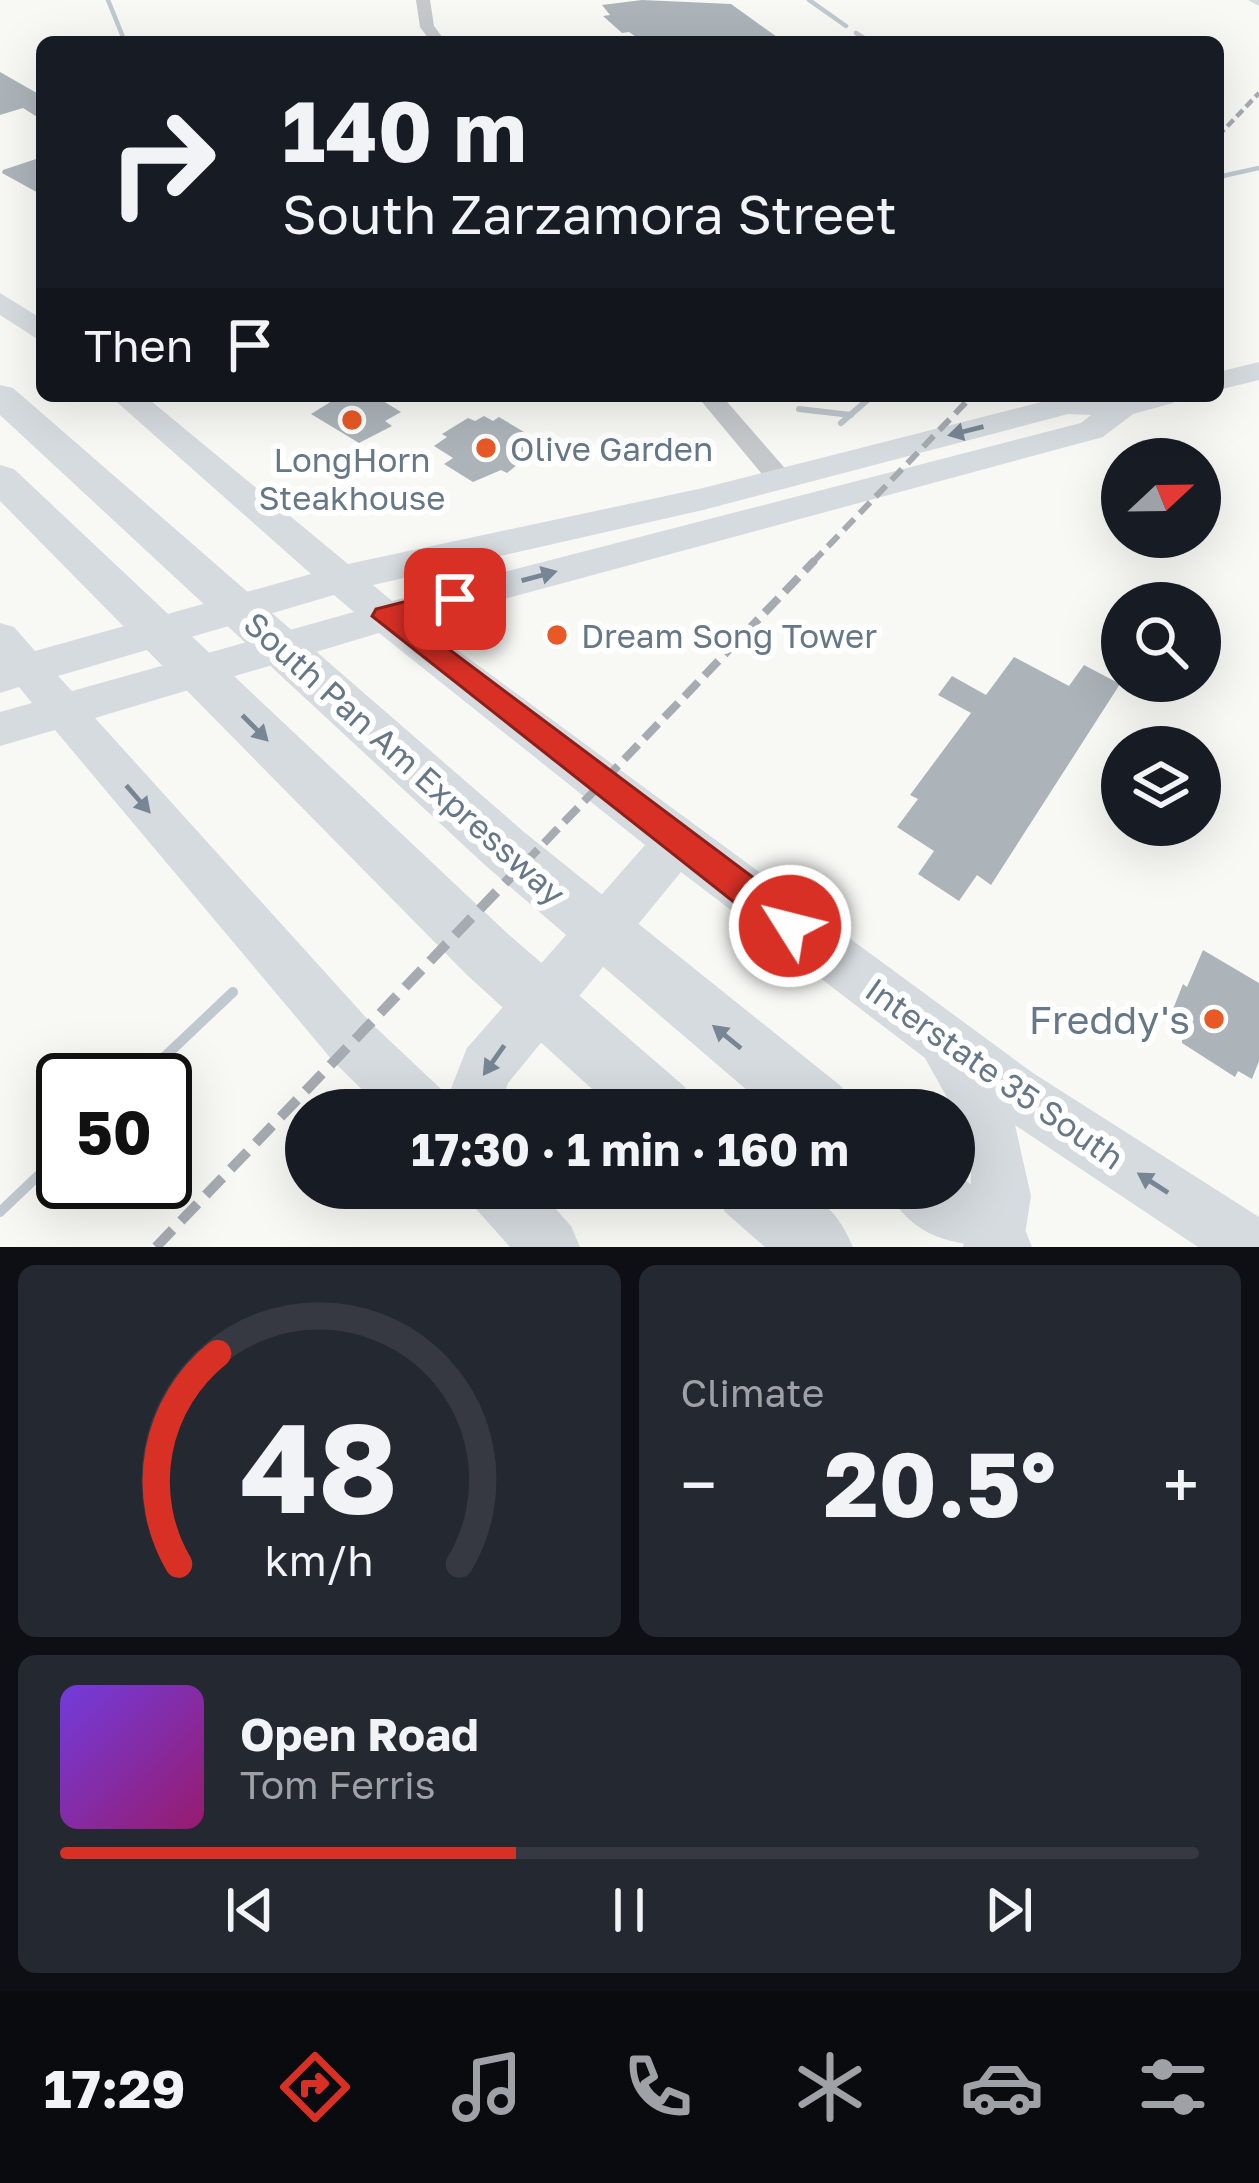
<!DOCTYPE html>
<meta charset="utf-8">
<style>
:root{--surface:#171b24;--page:#242831;--text:#f1f3f6;--muted:#9ea1a6;--line:#363941;--accent:#d93025}
body{margin:0;font-family:"Golos Text",sans-serif;background:var(--page);color:var(--text);height:100vh;display:flex;flex-direction:column;font-size:45px;white-space:nowrap}
*{box-sizing:border-box;margin:0}
p{font-size:39px;color:var(--muted)}
.icon{flex:none;width:66px;height:66px;fill:none;stroke:currentColor;stroke-width:2;stroke-linecap:round;stroke-linejoin:round}
.map{position:relative;height:1247px;overflow:hidden}
.details{display:flex;flex-direction:column;gap:18px;padding:18px;background:#0d0f14;flex:1}
.details>*{flex:none}
.hud{position:absolute;left:36px;top:36px;width:1188px;height:366px;border-radius:18px;box-shadow:0 12px 48px #0002;background:#171b24;color:var(--text);overflow:hidden}
.needle{width:78px;rotate:68deg}
.controls{position:absolute;left:1101px;top:438px;display:grid;gap:24px}
.controls a{display:grid;place-items:center;width:120px;height:120px;border-radius:50%;background:var(--surface);box-shadow:0 12px 48px #0002;font-size:60px}
.speed{position:absolute;left:36px;top:1053px;display:flex;gap:24px;font-size:60px;font-weight:700;text-align:center}
.speed>*{display:grid;place-content:center;width:156px;height:156px;border-radius:50%;background:var(--surface);box-shadow:0 12px 48px #0002;line-height:1}
.speed .limit{border:6px solid #111;border-radius:18px;background:#fff;color:#111}
.pin{position:absolute;display:grid;place-items:center;width:102px;height:102px;color:#fff;margin:-51px;border-radius:24px;box-shadow:0 6px 18px #0006}
.me{position:absolute;width:132px;margin:-66px;rotate:306deg;stroke-linejoin:round;filter:drop-shadow(0 0 9px #0008)}
.turn{display:flex;align-items:center;gap:42px;height:252px;padding:0 48px;font-size:54px}
.turn .icon{width:156px;height:156px;stroke-width:2.5}
.turn b{display:block;font-size:84px;line-height:102px}
.then{display:flex;align-items:center;height:114px;padding:0 48px;background:#0003;gap:24px;font-size:45px}
.big{font-size:90px;font-weight:700;line-height:1.1}
.details .card{flex:1;display:flex;flex-direction:column;justify-content:center;gap:18px;min-width:0;padding:0 42px;border-radius:18px;background:var(--page)}
.details .dial{align-items:center;gap:0}
.dial svg{height:312px;overflow:visible;fill:none;stroke:var(--line);stroke-width:7;stroke-linecap:round;text-anchor:middle}
.dial text{fill:var(--text);stroke:none}
.song{display:flex;align-items:center;gap:36px}
.cover{width:144px;height:144px;border-radius:18px;background:linear-gradient(135deg,hsl(260 70% 55%),hsl(320 70% 35%))}
.played{height:12px;border-radius:6px;background:linear-gradient(90deg,var(--accent) 40%,var(--line) 40%)}
.keys{display:flex;justify-content:space-around;direction:ltr}
.heat{display:flex;justify-content:space-between;align-items:center;font-size:66px;direction:ltr}
.details .tiles{flex:1;display:grid;gap:18px;grid-template-columns:1fr 1fr}
.card:last-child{grid-column:span 2}
.trip{position:absolute;left:285px;top:1089px;width:690px;height:120px;border-radius:60px;background:var(--surface);box-shadow:0 12px 48px #0002;font-weight:700;line-height:120px;text-align:center}
.menu{display:flex;height:192px;justify-content:space-around;align-items:center;background:#090b0e;color:var(--muted)}
.menu .icon{width:84px;height:84px}
.menu .selected{color:var(--accent)}
.menu b{font-size:54px;color:var(--text)}
.map>svg:first-child{display:block}
.lines{fill:none;stroke-linecap:round;stroke-linejoin:round}
.stream-far2{stroke:#c0c9cf;stroke-width:4.5}
.stream-far1{stroke:#c0c9cf;stroke-width:6}
.stream{stroke:#c0c9cf;stroke-width:10}
.building{fill:#acb4ba}
.minor{fill:#c5c9cc;fill-rule:evenodd}
.major{fill:#d6dbdf;fill-rule:evenodd}
.highway{fill:#d6dbdf;fill-rule:evenodd}
.rail-far3{stroke:#a5abb1;stroke-width:4.5;stroke-dasharray:9 4.5;stroke-linecap:butt}
.rail-far2{stroke:#a5abb1;stroke-width:6;stroke-dasharray:15 8;stroke-linecap:butt}
.rail-far1{stroke:#a5abb1;stroke-width:8;stroke-dasharray:20 9;stroke-linecap:butt}
.rail{stroke:#a5abb1;stroke-width:10;stroke-dasharray:24 12;stroke-linecap:butt}
.oneway{fill:#778694}
.route{fill:#d93025;stroke:#8d1f18;stroke-width:3}
.poi-dot{fill:#e85925;stroke:#fff;stroke-width:4.5}
.labels{text-anchor:middle;dominant-baseline:central;stroke-width:12;stroke-linejoin:round;paint-order:stroke}
.poi-label{font-size:33px;fill:#667787;stroke:#fff;text-anchor:start}
.street-label{font-size:33px;fill:#667787;stroke:#fff}
.near-poi-label{font-size:39px;fill:#667787;stroke:#fff;text-anchor:end}
</style>
<div class="map">
<svg width="1259" height="1247" viewBox="0 0 1259 1247">
<rect width="100%" height="100%" fill="#f8f8f5"/>
<g class="lines">
<g class="stream-far2">
<polyline points="108,0 125,42"/>
<polyline points="809,0 846,26"/>
<polyline points="856,33 870,42"/>
<polyline points="1218,177 1259,168"/>
</g>
<g class="stream-far1">
<polyline points="799,409 851,415"/>
<polyline points="841,423 872,396"/>
</g>
<g class="stream">
<polyline points="140,1080 233,992"/>
<polyline points="0,1212 63,1152"/>
</g>
</g>
<g class="building">
<polygon points="642,0 731,4 784,42 643,42 629,32 622,33 603,16 610,15 602,5"/>
<polygon points="0,72 42,96 42,120 23,108 0,115"/>
<polygon points="42,157 42,195 2,173 3,170"/>
<polygon points="340,396 375,396 401,412 385,421 392,426 359,443 311,414"/>
<polygon points="484,416 493,421 499,417 534,438 528,442 537,449 507,473 501,470 473,482 444,464 453,458 434,446 447,437 442,434 468,418 475,421"/>
<polygon points="1014,657 1069,686 1084,665 1120,684 991,885 977,875 959,901 918,874 934,851 897,827 918,799 910,795 971,713 938,695 952,676 986,695"/>
<polygon points="1203,950 1259,983 1259,1061 1252,1079 1238,1071 1235,1077 1182,1043 1182,1036 1166,1027 1183,984 1187,987"/>
</g>
<g class="lines">
<g class="minor">
<polygon points="416,0 430,0 434,26 446,42 431,42 420,27"/>
<polygon points="697,396 722,396 789,473 793,479 789,485 771,485"/>
</g>
<g class="major">
<polygon points="1248,0 1259,0 1259,6"/>
<polygon points="0,293 42,319 42,342 0,315"/>
<polygon points="1259,362 1259,380 1218,390 1218,372"/>
<path d="M110 396H145L348 564 703 488 1065 396H1178L1173 403 1133 414 1103 437 419 622 1033 1073 1259 1217V1247H1198L1015 1125 1031 1196 1023 1247H963L970 1221 971 1171 954 1110 925 1058 681 872 508 1083 499 1110H383L333 1061 55 730 0 746V712L32 703 19 687 0 693V623L14 627 35 651 311 574ZM1068 414 1091 415 1081 423 392 601 373 585 703 510ZM334 595 354 612 72 691 58 676ZM379 633 645 845 467 1048 446 1101 442 1090 371 1023 95 718Z"/>
<polygon points="468,1188 537,1188 571,1226 580,1247 510,1247 476,1209"/>
</g>
<g class="highway">
<polygon points="0,385 13,388 524,832 842,1087 851,1110 770,1110 486,866 0,415"/>
<polygon points="0,465 14,469 508,934 685,1087 694,1110 615,1110 466,974 0,501"/>
<path d="M954 1172 1022 1222 1032 1247C968 1247 916 1247 886 1188H954Z"/>
<path d="M715 1188C780 1188 824 1177 853 1247H765L725 1212Z"/>
</g>
<polyline class="rail-far3" points="1218,136 1259,93"/>
<polyline class="rail-far2" points="812,563 972,396"/>
<polyline class="rail-far1" points="524,864 815,560"/>
<polyline class="rail" points="156,1247 526,861"/>
</g>
<defs><path id="oneway-solid" d="M-6-.8H1V-3.2L6.5 0L1 3.2V.8H-6Z" transform="scale(3)"/></defs>
<g class="oneway">
<use href="#oneway-solid" transform="translate(966 431) rotate(166)"/>
<use href="#oneway-solid" transform="translate(539 576) rotate(-15)"/>
<use href="#oneway-solid" transform="translate(255 728) rotate(45)"/>
<use href="#oneway-solid" transform="translate(138 799) rotate(49)"/>
<use href="#oneway-solid" transform="translate(727 1037) rotate(-141)"/>
<use href="#oneway-solid" transform="translate(494 1060) rotate(125)"/>
<use href="#oneway-solid" transform="translate(1153 1183) rotate(-147)"/>
</g>
<polygon class="route" points="455,589 468,599 464,606 410,620 802,914 807,926 802,937 790,942 778,937 372,616 376,609"/>
<g class="poi-dot">
<circle cx="352" cy="420" r="12"/>
<circle cx="486" cy="448" r="12"/>
<circle cx="557" cy="635" r="12"/>
<circle cx="1214" cy="1019" r="12"/>
</g>
<g class="labels">
<g class="poi-label">
<text x="510" y="448">Olive Garden</text>
<text x="352" y="459" text-anchor="middle">LongHorn<tspan x="352" dy="38">Steakhouse</tspan></text>
<text x="581" y="635">Dream Song Tower</text>
</g>
<g class="street-label">
<text transform="translate(405 758) rotate(42)">South Pan Am Expressway</text>
<text transform="translate(995 1073) rotate(35)">Interstate 35 South</text>
</g>
<g class="near-poi-label">
<text x="1190" y="1019">Freddy's</text>
</g>
</g>
</svg>
<div class="controls">
<a><svg class="needle" viewBox="-14 -14 28 28"><path d="M0-13l5 13h-10z" fill="#e53935"/><path d="M0 13l5-13h-10z" fill="#9ea1a6"/></svg></a>
<a><svg class="icon" aria-label="search" viewBox="0 0 24 24"><circle cx="10" cy="10" r="6"/><path d="M15 15l6 6"/></svg></a>
<a><svg class="icon" aria-label="layers" viewBox="0 0 24 24"><path d="M12 4l9 5-9 5-9-5zM3 14l9 5 9-5"/></svg></a>
</div>
<div class="speed"><div class="limit">50</div></div>
<div class="pin" style="left:455px;top:599px;background:#d93025"><svg class="icon" aria-label="arrive" viewBox="0 0 24 24"><path d="M6 21V4h12l-3 4 3 4H6"/></svg></div>
<svg class="me" style="left:790px;top:926px" viewBox="-20 -20 40 40"><circle r="17" fill="#d93025" stroke="#fff" stroke-width="3"/><path d="M0-11L8 9 0 5-8 9z" fill="#fff"/></svg>
<div class="trip">17:30 · 1 min · 160 m</div>
<div class="hud">
<div class="turn"><svg class="icon" aria-label="right" viewBox="0 0 24 24"><path d="M7 20v-9h11M14 6l5 5-5 5"/></svg><div><b>140 m</b>South Zarzamora Street</div></div>
<div class="then">Then<svg class="icon" aria-label="arrive" viewBox="0 0 24 24"><path d="M6 21V4h12l-3 4 3 4H6"/></svg></div>
</div>
</div>
<section class="details">
<div class="tiles">
<div class="card dial"><svg viewBox="0 0 100 80">
<path d="M14 69A42 42 0 1 1 86 69"/>
<path d="M14 69A42 42 0 0 1 24 15" stroke="#d93025"/>
<text x="50" y="56" font-size="32" font-weight="700">48</text>
<text x="50" y="72" font-size="11">km/h</text>
</svg></div>
<div class="card"><p>Climate</p>
<div class="heat"><a>−</a><b class="big">20.5°</b><a>+</a></div>
</div>
<div class="card">
<div class="song"><i class="cover"></i><div><b>Open Road</b><p>Tom Ferris</p></div></div>
<div class="played"></div>
<div class="keys"><svg class="icon" aria-label="previous" viewBox="0 0 24 24"><path d="M18 5L8 12l10 7zM5 5v14"/></svg><svg class="icon" aria-label="pause" viewBox="0 0 24 24"><path d="M8 5v14M16 5v14"/></svg><svg class="icon" aria-label="next" viewBox="0 0 24 24"><path d="M6 5l10 7-10 7zM19 5v14"/></svg></div>
</div>
</div>
</section>
<nav class="menu">
<b>17:29</b>
<svg class="icon selected" aria-label="directions" viewBox="0 0 24 24"><path d="M12 3l9 9-9 9-9-9zM9 14v-3h6M13 9l2 2-2 2"/></svg>
<svg class="icon" aria-label="music" viewBox="0 0 24 24"><path d="M9 18V5l10-2v13"/><circle cx="6" cy="18" r="3"/><circle cx="16" cy="16" r="3"/></svg>
<svg class="icon" aria-label="phone" viewBox="0 0 24 24"><path d="M5 4h4l2 5-3 2q2 4 5 5l2-3 5 2v4C11 20 4 13 5 4z"/></svg>
<svg class="icon" aria-label="climate" viewBox="0 0 24 24"><path d="M12 3v18M4 7l16 10M4 17L20 7"/></svg>
<svg class="icon" aria-label="car" viewBox="0 0 24 24"><path d="M5 17H2v-5l4-1 3-4h7l3 4 3 1v5h-3M9 17h6M6 11h13"/><circle cx="7" cy="17" r="2"/><circle cx="17" cy="17" r="2"/></svg>
<svg class="icon" aria-label="filters" viewBox="0 0 24 24"><path d="M4 7h16M4 17h16"/><circle cx="9" cy="7" r="2"/><circle cx="15" cy="17" r="2"/></svg>
</nav>
